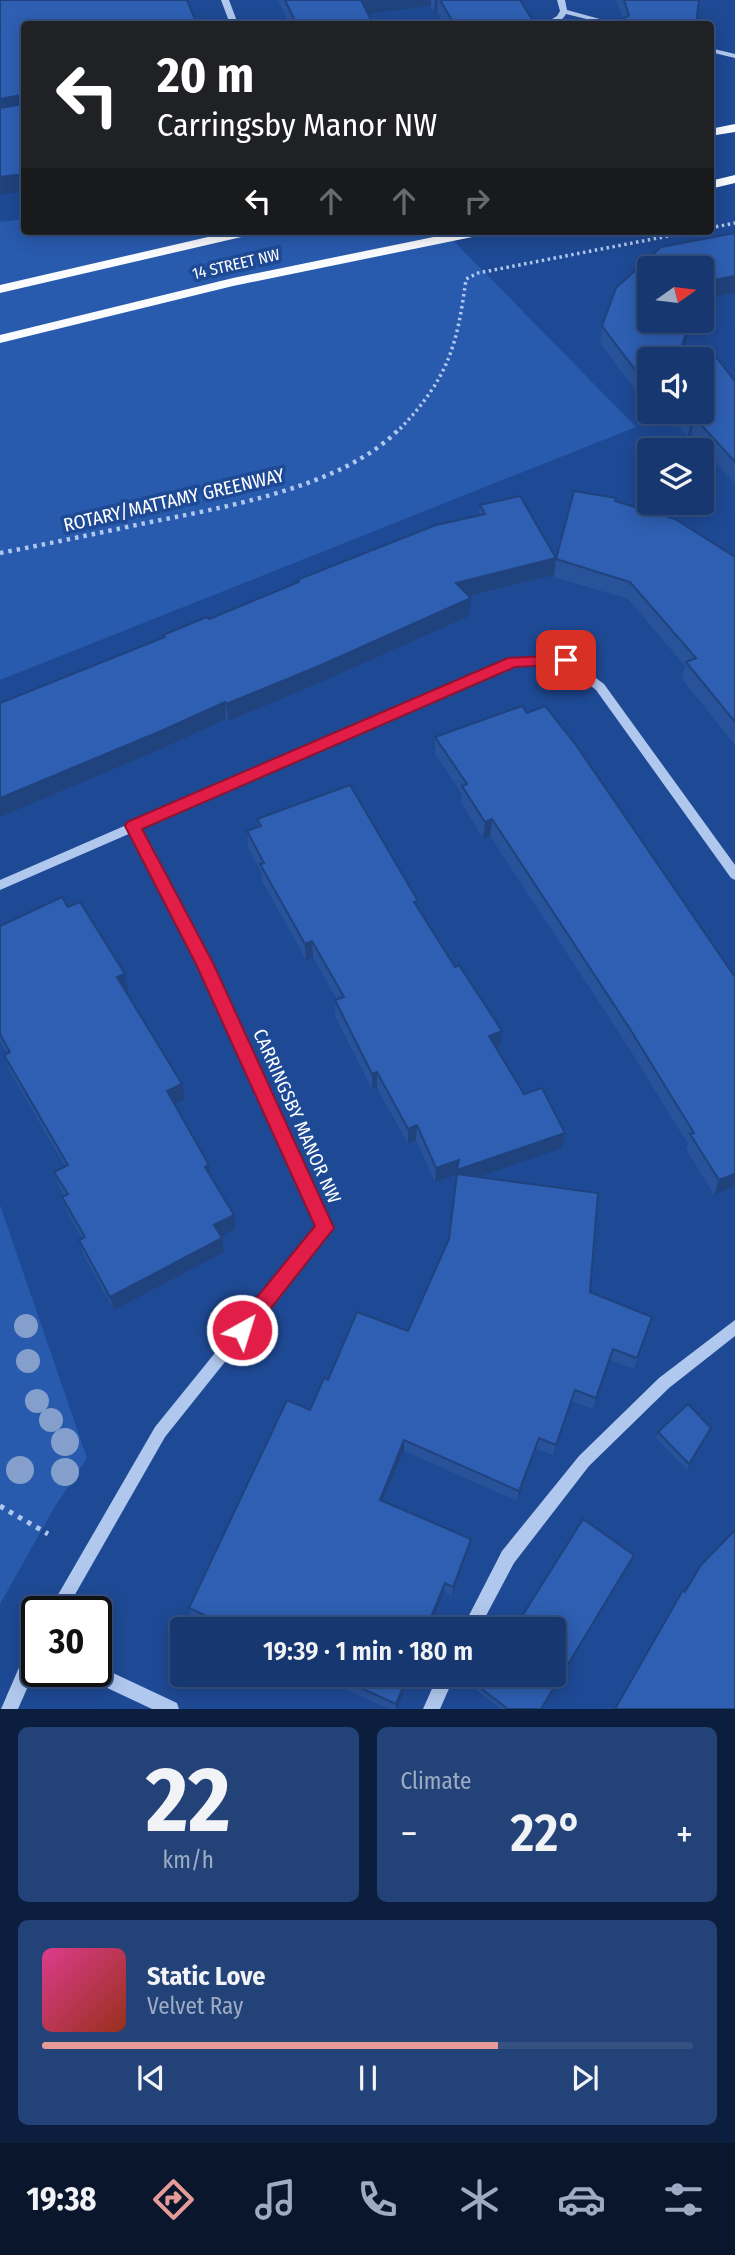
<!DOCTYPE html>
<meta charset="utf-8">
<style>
:root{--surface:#16376f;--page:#234277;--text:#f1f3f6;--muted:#9eacc3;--line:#355182;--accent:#e69b98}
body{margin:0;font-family:"Fira Sans Condensed",sans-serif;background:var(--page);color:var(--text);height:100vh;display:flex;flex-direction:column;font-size:26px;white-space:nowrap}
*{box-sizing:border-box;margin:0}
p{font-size:23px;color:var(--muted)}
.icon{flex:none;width:38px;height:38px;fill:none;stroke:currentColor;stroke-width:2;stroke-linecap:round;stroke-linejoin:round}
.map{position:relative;height:1709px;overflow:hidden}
.drawer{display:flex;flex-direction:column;gap:18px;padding:18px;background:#0c1e3d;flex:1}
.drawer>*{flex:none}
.top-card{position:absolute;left:21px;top:21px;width:693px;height:214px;border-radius:7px;box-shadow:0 4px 18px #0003,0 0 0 2px var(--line);background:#202124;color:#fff;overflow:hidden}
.needle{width:46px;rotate:76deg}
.tools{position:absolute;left:637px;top:256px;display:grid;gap:14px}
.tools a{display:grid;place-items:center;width:77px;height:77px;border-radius:7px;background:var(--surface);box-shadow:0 4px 18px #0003,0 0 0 2px var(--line);font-size:35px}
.speed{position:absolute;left:21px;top:1596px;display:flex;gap:14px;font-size:35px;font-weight:700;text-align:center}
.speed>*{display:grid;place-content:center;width:91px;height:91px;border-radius:50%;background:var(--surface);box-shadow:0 4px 18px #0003,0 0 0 2px var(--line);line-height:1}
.speed .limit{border:4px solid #111;border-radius:10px;background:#fff;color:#111}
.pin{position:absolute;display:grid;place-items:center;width:60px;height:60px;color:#fff;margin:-30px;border-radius:14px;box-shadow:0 4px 10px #0006}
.me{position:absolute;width:77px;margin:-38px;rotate:39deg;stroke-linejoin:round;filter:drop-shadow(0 0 5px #0008)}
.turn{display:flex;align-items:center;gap:24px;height:147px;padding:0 21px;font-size:32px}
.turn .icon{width:91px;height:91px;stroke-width:2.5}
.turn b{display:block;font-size:49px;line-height:60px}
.lanes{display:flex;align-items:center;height:66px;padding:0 21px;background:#0003;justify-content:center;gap:35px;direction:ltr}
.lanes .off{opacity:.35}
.big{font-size:52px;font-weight:600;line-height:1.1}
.drawer .widget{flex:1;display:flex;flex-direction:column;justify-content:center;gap:10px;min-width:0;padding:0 24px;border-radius:10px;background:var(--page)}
.drawer .dial{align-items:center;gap:0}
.dial b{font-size:91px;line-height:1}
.song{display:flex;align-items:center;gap:21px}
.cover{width:84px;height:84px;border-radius:10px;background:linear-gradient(135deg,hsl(330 70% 55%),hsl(10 70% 35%))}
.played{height:7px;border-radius:4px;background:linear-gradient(90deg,var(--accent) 70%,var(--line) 70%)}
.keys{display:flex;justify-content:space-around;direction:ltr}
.heat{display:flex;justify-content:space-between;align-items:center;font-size:38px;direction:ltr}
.drawer .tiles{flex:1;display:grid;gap:18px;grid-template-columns:1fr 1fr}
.widget:last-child{grid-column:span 2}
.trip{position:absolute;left:170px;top:1617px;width:396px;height:70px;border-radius:7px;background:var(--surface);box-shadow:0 4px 18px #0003,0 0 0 2px var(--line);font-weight:600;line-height:70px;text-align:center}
.tabs{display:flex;height:112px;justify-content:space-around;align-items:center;background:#09162c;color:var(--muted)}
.tabs .icon{width:49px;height:49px}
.tabs .on{color:var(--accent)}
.tabs b{font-size:32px;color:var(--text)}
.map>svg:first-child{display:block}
.green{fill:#285aad}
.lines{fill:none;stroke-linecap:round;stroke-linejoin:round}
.path-far2{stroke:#b1c8ee;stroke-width:3.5;stroke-dasharray:2.5 3.5;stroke-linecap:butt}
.path-far1{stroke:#b1c8ee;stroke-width:4.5;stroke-dasharray:3.5 5;stroke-linecap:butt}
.path{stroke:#b1c8ee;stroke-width:5;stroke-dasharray:4.5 6;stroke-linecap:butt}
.minor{fill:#b1c8ee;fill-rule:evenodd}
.major{fill:#f9fbff;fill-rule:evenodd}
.tree{fill:#849fcc}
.wall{fill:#285299}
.shaded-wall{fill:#20427d}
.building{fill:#2e5fb2;stroke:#20427d;stroke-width:2}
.route{fill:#e11d48;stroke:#92132f;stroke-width:2}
.labels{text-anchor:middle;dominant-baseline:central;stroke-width:7;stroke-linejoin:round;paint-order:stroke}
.far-street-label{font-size:16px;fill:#fff;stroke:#1e4994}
.street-label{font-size:19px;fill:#fff;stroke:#1e4994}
</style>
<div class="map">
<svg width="735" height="1709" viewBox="0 0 735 1709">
<rect width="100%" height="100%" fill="#1e4994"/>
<g class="green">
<polygon points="24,219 24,231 444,231 636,427 0,680 0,222"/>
<polygon points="0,1205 87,1458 54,1508 0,1604"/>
</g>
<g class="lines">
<g class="path-far2">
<polyline points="710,228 735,223"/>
<path d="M400 429C448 378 457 347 466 279L478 273 694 231"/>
</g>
<path class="path-far1" d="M0 553C47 544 94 534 141 524 219 508 345 488 401 427"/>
<polyline class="path" points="0,1506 48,1534"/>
<g class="minor">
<polygon points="221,0 229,0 238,24 230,24"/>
<path d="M557 0H565L567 10 618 24H607L566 14C561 23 554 24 544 24L557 16 560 11Z"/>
<polygon points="710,48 735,54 735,58 710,52"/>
<polygon points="566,656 604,684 735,865 735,880 731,878 596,690 564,664 514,666 141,829 210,963 332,1228 165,1437 65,1612 48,1612 155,1427 317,1227 198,964 131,833 0,890 0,880 509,659"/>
<polygon points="735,1320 735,1336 669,1388 589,1466 514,1563 479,1629 462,1629 502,1551 579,1456 659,1378"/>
<polygon points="37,1638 37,1666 18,1709 1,1709 31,1640"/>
<polygon points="96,1665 177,1703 179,1709 152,1709 84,1677 82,1671 96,1671"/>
<polygon points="438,1675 455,1675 440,1709 423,1709"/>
</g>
<g class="major">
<polygon points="735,124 735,132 710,136 710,129"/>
<polygon points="735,175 735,183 710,189 710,181"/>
<polygon points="234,231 256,231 250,235 0,293 0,285"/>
<polygon points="463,231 488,231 482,235 233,286 0,343 0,335 233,278"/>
</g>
</g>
<g class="tree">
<circle cx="26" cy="1326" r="12"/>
<circle cx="28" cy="1361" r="12"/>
<circle cx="37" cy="1401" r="12"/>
<circle cx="51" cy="1420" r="12"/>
<circle cx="65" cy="1442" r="14"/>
<circle cx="20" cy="1470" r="14"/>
<circle cx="65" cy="1472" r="14"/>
</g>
<g class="wall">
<polygon points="278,0 520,0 535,24 444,24 437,12 434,13 431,6 368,14 373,24 289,24"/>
<polygon points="616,0 699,0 623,19"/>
<polygon points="735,233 735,293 711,298 702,307 702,268 649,268 649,320 693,320 680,359 649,359 649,400 643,401 600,343 602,326 616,288 661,247"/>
<polygon points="735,379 735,484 691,435 688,436 663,411 702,411"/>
<polygon points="616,501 735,557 735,745 682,679 685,666 628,599 554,577 556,559"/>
<polygon points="480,505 556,558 554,575 469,597 469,616 319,683 228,721 226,719 163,748 0,817 0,703 164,637 163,635 209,619 297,583 297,580 479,515"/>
<polygon points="435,737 735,977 735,1186 714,1195 686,1149 688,1144 627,1045 490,836 483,839 461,802 462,794 435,754"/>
<polygon points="257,819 418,908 500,1046 497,1048 524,1094 565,1133 562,1148 478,1177 590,1292 652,1317 634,1369 610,1360 593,1409 572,1401 553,1455 536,1449 517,1501 404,1451 383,1501 469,1548 452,1596 444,1592 429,1629 218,1629 191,1617 189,1608 328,1380 408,1331 449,1239 457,1175 435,1182 416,1140 408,1144 377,1088 372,1089 335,1016 335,1000 337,1000 313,957 306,960 262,881 261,872 248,848 247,831 258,827"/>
<polygon points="68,907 128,990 125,991 185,1099 174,1104 209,1165 211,1178 235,1229 221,1236 224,1252 114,1310 83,1254 79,1240 82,1238 67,1211 62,1197 64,1196 59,1186 54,1172 65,1166 9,1070 4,1055 7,1054 0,1041 0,926"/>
<polygon points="711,1428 708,1434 687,1470 656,1438 658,1432"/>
<polygon points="632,1560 542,1709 501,1709 477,1691 478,1686"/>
<polygon points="315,1675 411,1675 397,1709 389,1709"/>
</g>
<g class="shaded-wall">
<polygon points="360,0 431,0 431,6 360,15"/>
<polygon points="435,0 438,0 437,12 434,13"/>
<polygon points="307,21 307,24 296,24 296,23"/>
<polygon points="21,95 24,112 0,116 0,99"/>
<polygon points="24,174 24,191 0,195 0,177"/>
<polygon points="735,276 735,293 711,298 702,307 702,292 714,280"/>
<polygon points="690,320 693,320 680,359 678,359"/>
<polygon points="649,383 649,400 643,401 646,384"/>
<polygon points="694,417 691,435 688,436 691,418"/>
<polygon points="556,558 554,575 455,600 456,583"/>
<polygon points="471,598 469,616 319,683 228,721 226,704"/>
<polygon points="225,702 226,719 163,748 0,817 0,798"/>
<polygon points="492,819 490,836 483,839 485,822"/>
<polygon points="312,941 313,957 306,960 305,944"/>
<polygon points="125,974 128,990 120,993 117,977"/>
<polygon points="502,1031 500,1046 488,1052 489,1036"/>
<polygon points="377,1072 377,1088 372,1089 372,1074"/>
<polygon points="182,1084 185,1099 170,1107 167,1091"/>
<polygon points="417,1125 416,1140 408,1144 408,1129"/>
<polygon points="565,1133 562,1148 456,1185 457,1175 435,1182 436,1168 459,1160"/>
<polygon points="209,1165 212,1180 205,1167"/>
<polygon points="735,1174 735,1186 714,1195 719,1180"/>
<polygon points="234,1215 235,1229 216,1239 214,1225"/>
<polygon points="222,1238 224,1252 114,1310 110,1297"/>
<polygon points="613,1349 610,1360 593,1409 596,1398"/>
<polygon points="575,1390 572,1401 553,1455 556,1445"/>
<polygon points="711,1428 708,1434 687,1470 689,1464"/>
<polygon points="539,1438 536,1449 517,1501 519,1491"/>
<polygon points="404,1440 404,1451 379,1509 380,1500"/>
<polygon points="471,1539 469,1548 452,1596 453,1587"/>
<polygon points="634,1555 632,1560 542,1709 541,1709"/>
<polygon points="445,1583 444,1592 429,1629 426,1629"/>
<polygon points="408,1675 411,1675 397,1709 396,1709 396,1704"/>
</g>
<g class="building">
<polygon points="0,0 187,0 197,24 24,24 24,174 0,177 0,108 23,104 24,98 21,95 0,99"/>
<polygon points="285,0 361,0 373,24 309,24 307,21 296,23"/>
<polygon points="440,0 520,0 535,24 454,24"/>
<polygon points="624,0 699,0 696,24 615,24 629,15"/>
<polygon points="735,233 735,276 714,280 702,292 702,268 649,268 649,320 690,320 678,359 649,359 649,383 646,384 602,326 616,288 661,247"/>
<polygon points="713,353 734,380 735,379 735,462 694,417 691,418 684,411 702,411 702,359 688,359"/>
<polygon points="574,491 616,498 615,501 675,519 735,557 735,722 686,662 696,658 630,582 556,559"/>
<polygon points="520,496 556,558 456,583 471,598 319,666 226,704 225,702 161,731 0,798 0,703 165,637 163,635 207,617 209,619 299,582 297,580 337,564 436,525 485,514 480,505"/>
<polygon points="522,706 527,713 545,706 576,745 735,977 735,1174 719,1180 690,1134 694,1133 630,1029 492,819 485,822 462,786 467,784 435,737"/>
<polygon points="350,785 418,901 414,902 455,967 459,965 502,1031 489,1036 524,1094 542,1088 565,1133 457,1170 459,1160 436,1168 417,1125 408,1129 377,1072 372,1074 335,1000 344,997 312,941 305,944 260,864 264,863 247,831 261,826 257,819"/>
<polygon points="62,897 68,907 80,902 125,974 117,977 182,1084 167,1091 209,1165 205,1167 234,1215 214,1225 222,1238 110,1297 79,1240 85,1237 62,1197 68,1194 54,1172 68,1165 4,1055 10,1052 0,1034 0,926"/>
<polygon points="457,1174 598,1193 590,1292 652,1317 637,1358 613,1349 596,1398 575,1390 556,1445 539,1438 519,1491 404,1440 380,1500 471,1539 453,1587 445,1583 426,1629 234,1629 189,1608 287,1400 310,1410 324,1378 328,1380 357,1312 408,1331 449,1239"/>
<polygon points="688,1404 711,1428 689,1464 658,1432"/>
<polygon points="583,1519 634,1555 541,1709 508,1709 478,1686 485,1675 553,1675 553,1629 514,1629"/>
<polygon points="735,1530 735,1709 615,1709 683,1590 685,1592 701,1565"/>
<polygon points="332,1675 408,1675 396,1704"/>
</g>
<polygon class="route" points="566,655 571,656 574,660 571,664 515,667 142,829 213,963 334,1228 249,1336 242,1339 236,1336 233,1330 236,1323 315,1226 196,964 125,826 127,822 508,658"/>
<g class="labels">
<g class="far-street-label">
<text transform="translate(236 264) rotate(-13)">14 STREET NW</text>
</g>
<g class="street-label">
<text transform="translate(174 500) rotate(-13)">ROTARY/MATTAMY GREENWAY</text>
<text transform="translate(297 1116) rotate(66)">CARRINGSBY MANOR NW</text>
</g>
</g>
</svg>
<div class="tools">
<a><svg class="needle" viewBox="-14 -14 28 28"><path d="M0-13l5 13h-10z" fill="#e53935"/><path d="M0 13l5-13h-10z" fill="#9eacc3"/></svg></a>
<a><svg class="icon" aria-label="sound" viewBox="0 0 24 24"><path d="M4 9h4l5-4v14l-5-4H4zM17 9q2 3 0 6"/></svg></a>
<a><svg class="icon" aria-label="layers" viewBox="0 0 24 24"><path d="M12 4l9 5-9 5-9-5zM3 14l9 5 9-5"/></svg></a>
</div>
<div class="speed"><div class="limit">30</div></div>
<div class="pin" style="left:566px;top:660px;background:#d93025"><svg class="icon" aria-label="arrive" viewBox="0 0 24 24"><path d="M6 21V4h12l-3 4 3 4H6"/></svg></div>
<svg class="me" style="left:242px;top:1330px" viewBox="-20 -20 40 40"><circle r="17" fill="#e11d48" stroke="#fff" stroke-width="3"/><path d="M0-11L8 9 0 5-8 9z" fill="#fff"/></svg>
<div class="trip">19:39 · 1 min · 180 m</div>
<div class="top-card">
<div class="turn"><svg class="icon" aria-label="left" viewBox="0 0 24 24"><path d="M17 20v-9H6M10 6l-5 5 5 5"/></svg><div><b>20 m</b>Carringsby Manor NW</div></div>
<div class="lanes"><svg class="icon" aria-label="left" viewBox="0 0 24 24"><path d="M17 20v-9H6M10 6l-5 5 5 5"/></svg><svg class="icon off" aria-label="ahead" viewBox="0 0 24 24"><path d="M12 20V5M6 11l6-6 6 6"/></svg><svg class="icon off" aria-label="ahead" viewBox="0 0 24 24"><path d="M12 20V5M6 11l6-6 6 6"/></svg><svg class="icon off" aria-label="right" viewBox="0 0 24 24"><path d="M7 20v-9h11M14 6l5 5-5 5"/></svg></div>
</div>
</div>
<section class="drawer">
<div class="tiles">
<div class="widget dial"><b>22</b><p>km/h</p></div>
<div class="widget"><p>Climate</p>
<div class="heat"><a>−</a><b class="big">22°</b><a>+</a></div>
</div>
<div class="widget">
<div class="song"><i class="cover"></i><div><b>Static Love</b><p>Velvet Ray</p></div></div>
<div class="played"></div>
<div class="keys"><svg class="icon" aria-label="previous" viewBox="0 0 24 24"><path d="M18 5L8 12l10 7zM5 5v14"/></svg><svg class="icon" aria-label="pause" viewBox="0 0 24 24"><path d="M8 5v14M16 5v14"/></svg><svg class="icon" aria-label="next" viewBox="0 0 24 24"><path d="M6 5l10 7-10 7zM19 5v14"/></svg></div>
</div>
</div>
</section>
<nav class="tabs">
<b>19:38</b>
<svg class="icon on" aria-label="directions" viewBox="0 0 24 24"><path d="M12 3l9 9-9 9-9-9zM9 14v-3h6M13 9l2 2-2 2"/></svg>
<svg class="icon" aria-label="music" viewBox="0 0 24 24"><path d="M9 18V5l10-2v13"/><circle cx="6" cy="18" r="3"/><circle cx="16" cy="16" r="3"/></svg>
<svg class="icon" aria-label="phone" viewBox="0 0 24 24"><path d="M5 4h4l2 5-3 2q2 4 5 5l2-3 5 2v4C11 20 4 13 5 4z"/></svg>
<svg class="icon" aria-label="climate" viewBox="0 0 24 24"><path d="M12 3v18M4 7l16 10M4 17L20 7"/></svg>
<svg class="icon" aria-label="car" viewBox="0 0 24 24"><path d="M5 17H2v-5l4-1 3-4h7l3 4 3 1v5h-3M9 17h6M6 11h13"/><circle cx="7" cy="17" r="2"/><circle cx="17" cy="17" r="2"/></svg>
<svg class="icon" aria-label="filters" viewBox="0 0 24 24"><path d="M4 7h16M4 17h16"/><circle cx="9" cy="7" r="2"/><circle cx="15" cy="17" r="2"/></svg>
</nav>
